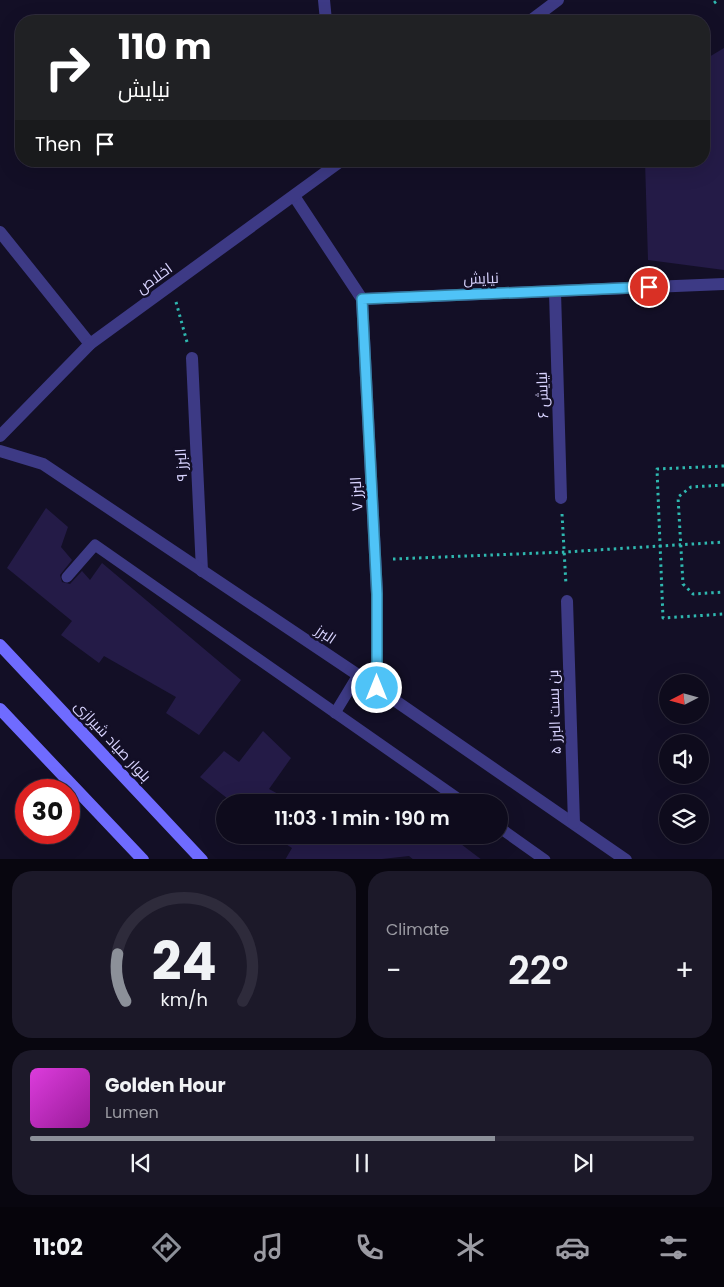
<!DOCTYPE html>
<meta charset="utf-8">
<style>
:root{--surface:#0e0b1c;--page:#1c1929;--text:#f1f3f6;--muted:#9b9ba3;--line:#2e2b3b;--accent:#8c9099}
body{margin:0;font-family:Poppins,Cairo,sans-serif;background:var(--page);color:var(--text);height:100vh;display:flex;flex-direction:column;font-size:19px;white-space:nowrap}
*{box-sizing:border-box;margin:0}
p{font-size:16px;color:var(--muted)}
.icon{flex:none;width:28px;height:28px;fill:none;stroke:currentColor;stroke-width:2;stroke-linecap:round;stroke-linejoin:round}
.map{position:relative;height:859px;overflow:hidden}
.drawer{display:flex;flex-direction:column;gap:12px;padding:12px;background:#08060f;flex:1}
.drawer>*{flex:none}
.top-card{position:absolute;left:15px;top:15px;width:695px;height:152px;border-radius:20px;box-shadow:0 5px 20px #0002,0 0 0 1px var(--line);background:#202124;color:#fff;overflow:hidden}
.needle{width:32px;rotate:264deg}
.fabs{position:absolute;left:659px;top:674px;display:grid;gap:10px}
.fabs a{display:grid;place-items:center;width:50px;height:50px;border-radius:50%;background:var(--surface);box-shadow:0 5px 20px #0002,0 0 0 1px var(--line);font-size:25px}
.speed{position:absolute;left:15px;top:779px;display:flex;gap:10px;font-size:25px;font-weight:700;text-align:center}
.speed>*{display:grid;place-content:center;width:65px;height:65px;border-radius:50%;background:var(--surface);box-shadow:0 5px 20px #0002,0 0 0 1px var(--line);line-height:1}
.speed .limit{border:8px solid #d22;background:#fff;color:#111}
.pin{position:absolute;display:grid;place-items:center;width:42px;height:42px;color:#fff;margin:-21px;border:2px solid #fff;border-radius:50%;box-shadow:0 1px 5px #0007}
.me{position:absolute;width:55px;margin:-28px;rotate:0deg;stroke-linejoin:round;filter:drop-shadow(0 0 4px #0008)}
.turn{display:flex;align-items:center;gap:18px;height:105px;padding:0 20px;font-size:22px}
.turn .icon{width:65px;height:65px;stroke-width:2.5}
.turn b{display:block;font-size:35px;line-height:42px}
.then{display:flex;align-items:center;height:48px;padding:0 20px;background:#0003;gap:10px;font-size:19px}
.big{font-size:38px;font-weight:600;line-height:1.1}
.drawer .tile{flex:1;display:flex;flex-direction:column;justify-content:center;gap:8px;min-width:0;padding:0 18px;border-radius:20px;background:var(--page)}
.drawer .dial{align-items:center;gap:0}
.dial svg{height:130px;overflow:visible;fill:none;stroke:var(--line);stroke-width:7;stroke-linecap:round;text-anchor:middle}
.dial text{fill:var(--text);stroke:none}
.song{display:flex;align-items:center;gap:15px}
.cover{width:60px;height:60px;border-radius:8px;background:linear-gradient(135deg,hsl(300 70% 55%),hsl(300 70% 35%))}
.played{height:5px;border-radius:2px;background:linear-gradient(90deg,var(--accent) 70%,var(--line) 70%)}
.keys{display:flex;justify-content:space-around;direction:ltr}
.heat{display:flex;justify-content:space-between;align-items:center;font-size:28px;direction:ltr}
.drawer .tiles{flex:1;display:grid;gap:12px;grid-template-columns:1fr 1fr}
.tile:last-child{grid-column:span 2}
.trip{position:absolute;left:216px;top:794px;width:292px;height:50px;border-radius:25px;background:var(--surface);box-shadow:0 5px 20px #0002,0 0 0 1px var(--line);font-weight:600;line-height:50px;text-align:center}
.tabs{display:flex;height:80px;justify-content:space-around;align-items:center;background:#06040b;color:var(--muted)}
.tabs .icon{width:35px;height:35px}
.tabs .current{color:var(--accent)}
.tabs b{font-size:22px;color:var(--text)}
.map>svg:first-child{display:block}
.building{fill:#241b47}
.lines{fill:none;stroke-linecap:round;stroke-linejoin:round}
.path{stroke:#2fb8b0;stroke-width:3;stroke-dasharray:2.5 4;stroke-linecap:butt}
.lane{stroke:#3d3a85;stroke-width:11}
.street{stroke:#3d3a85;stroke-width:12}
.secondary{stroke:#6f6bff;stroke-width:12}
.route-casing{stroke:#337fa1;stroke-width:12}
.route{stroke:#4fc3f7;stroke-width:9}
.labels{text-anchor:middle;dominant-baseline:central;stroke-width:5;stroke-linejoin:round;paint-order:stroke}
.street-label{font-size:15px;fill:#d9d4ff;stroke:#130f26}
</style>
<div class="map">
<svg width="724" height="860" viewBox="0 0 724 860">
<rect width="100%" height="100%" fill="#130f26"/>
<g class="building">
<polygon points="724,48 724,270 648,260 645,161 704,161 704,60"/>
<polygon points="46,508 68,527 61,547 72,560 60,575 62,582 70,584 82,571 90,580 102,563 241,680 199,735 166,713 176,697 104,656 99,663 61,635 72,621 7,568"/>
<polygon points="263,731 291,758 269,789 293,802 232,802 200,777 224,751 239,762"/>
<polygon points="272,835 449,835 482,860 414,860 409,856 373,860 285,860 292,848"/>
</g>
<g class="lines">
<g class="path">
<polyline points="714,3 718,0"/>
<polyline points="176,302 187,342"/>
<polyline points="724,466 657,469 663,618 724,614"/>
<polyline points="724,485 691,487 678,497 683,584 693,594 724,592"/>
<polyline points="562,514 566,585"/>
<polyline points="393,559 565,552 724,542"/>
</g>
<g class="lane">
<polyline points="67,577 95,545 463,802"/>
<polyline points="335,713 358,675"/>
<polyline points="500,828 545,860"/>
</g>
<g class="street">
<polyline points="324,0 326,21"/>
<polyline points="530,21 558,0"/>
<polyline points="294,196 362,299"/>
<polyline points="0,232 90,344"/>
<polyline points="555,292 561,498"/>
<polyline points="362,299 377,594 377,688"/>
<polyline points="362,299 724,284"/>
<polyline points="192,358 202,571"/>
<polyline points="0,436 90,344 341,161"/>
<polyline points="0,451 43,464 358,675 626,860"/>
<polyline points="567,601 574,823"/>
</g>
<g class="secondary">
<polyline points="0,645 202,860"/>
<polyline points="0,709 143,860"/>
</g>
</g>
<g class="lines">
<g class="route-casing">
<polyline id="route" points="377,688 377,594 362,299 649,287"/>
</g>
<use href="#route" class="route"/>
</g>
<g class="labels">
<g class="street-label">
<text transform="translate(154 278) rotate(-36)">اخلاص</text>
<text transform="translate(481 278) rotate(-2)">نیایش</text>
<text transform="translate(542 395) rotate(-92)">نیایش ۶</text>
<text transform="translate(181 465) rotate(-93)">البرز ۹</text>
<text transform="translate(356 494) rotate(-93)">البرز ۷</text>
<text transform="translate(326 634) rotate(34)">البرز</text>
<text transform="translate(554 712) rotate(-92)">بن بست البرز ۵</text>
<text transform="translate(113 741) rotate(47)">بلوار صیاد شیرازی</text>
</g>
</g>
</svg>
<div class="fabs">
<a><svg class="needle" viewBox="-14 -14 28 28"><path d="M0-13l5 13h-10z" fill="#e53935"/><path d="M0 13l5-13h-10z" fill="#9b9ba3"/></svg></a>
<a><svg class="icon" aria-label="sound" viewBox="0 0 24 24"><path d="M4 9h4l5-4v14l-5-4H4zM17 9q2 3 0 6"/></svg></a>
<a><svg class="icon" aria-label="layers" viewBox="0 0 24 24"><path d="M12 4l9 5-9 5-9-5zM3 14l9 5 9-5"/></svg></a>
</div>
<div class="speed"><div class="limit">30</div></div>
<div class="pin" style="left:649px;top:287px;background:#d93025"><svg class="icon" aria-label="arrive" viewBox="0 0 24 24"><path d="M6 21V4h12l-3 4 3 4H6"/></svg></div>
<svg class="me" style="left:377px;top:688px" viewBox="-20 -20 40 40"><circle r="17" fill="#4fc3f7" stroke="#fff" stroke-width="3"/><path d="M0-11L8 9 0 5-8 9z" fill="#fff"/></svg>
<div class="trip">11:03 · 1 min · 190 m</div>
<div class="top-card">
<div class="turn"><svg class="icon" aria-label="right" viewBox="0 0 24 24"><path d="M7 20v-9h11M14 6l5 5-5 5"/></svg><div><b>110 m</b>نیایش</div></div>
<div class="then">Then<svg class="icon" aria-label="arrive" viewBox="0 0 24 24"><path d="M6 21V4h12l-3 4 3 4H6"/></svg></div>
</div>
</div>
<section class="drawer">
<div class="tiles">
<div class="tile dial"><svg viewBox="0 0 100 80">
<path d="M14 69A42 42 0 1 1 86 69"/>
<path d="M14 69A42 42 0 0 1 9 40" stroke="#8c9099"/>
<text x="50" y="56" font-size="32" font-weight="700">24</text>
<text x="50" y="72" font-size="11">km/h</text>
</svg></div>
<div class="tile"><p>Climate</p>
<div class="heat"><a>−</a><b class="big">22°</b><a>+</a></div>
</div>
<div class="tile">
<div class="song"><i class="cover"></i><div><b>Golden Hour</b><p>Lumen</p></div></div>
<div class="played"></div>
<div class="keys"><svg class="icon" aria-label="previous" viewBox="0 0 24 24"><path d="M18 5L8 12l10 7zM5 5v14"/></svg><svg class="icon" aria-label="pause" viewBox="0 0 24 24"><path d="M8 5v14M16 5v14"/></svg><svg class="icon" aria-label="next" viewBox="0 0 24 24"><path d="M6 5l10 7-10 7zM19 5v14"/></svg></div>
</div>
</div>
</section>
<nav class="tabs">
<b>11:02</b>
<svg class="icon current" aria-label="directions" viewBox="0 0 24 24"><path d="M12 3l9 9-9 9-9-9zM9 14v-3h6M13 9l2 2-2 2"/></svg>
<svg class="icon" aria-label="music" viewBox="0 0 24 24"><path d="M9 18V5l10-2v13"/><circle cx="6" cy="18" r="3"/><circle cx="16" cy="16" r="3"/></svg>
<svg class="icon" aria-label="phone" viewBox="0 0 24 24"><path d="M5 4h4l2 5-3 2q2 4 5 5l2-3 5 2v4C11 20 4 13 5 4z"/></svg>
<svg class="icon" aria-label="climate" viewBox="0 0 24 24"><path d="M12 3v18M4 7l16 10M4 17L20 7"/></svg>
<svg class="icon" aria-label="car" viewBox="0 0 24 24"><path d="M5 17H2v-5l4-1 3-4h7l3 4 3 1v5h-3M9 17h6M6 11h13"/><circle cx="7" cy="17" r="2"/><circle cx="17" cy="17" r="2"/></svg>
<svg class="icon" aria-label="filters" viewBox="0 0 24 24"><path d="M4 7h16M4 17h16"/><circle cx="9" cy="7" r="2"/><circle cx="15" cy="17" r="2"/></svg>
</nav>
